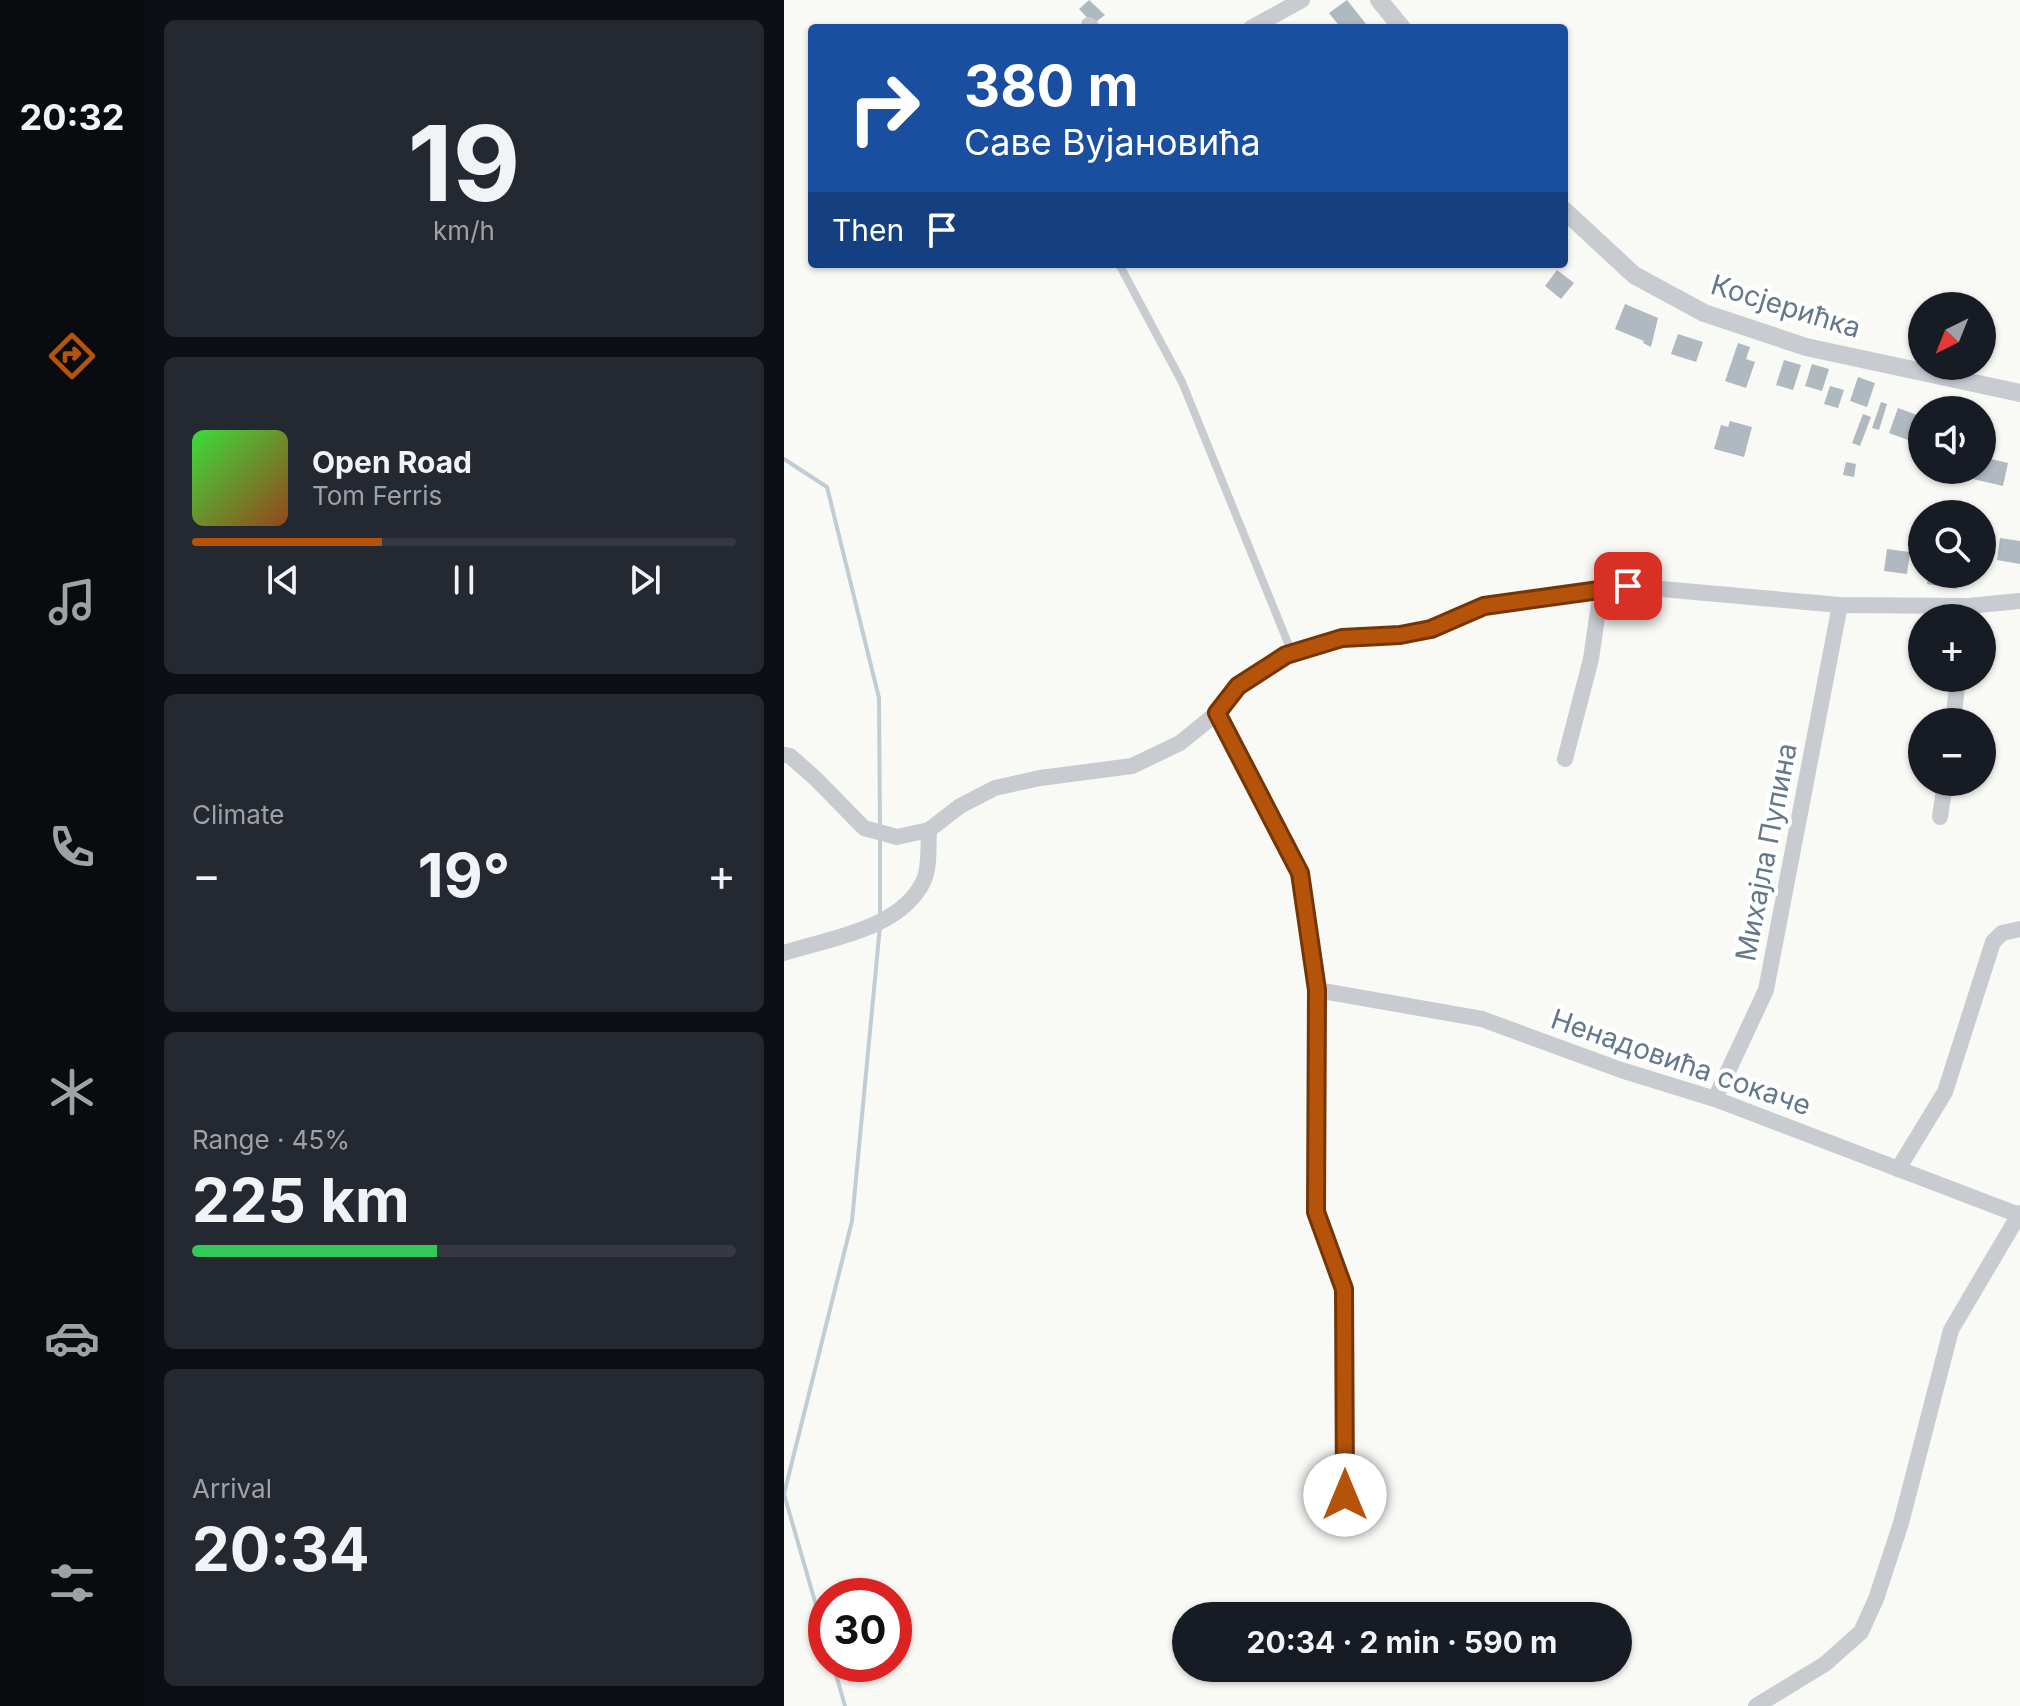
<!DOCTYPE html>
<meta charset="utf-8">
<style>
:root{--surface:#171b24;--page:#242831;--text:#f1f3f6;--muted:#9ea1a6;--line:#363941;--accent:#b45309}
body{margin:0;font-family:Inter,sans-serif;background:var(--page);color:var(--text);height:100vh;display:flex;flex-direction:column;font-size:30px;white-space:nowrap}
*{box-sizing:border-box;margin:0}
p{font-size:26px;color:var(--muted)}
.icon{flex:none;width:44px;height:44px;fill:none;stroke:currentColor;stroke-width:2;stroke-linecap:round;stroke-linejoin:round}
.map{position:relative;flex:1;overflow:hidden}
.sheet{display:flex;flex-direction:column;gap:20px;padding:20px;background:#0d0f14;width:640px}
.sheet>*{flex:none}
.hud{position:absolute;left:24px;top:24px;width:760px;height:244px;border-radius:8px;box-shadow:0 2px 6px #0004;background:#1a4fa0;color:#fff;overflow:hidden}
.needle{width:52px;rotate:223deg}
.fabs{position:absolute;left:1124px;top:292px;display:grid;gap:16px}
.fabs a{display:grid;place-items:center;width:88px;height:88px;border-radius:50%;background:var(--surface);box-shadow:0 2px 6px #0004;font-size:40px}
.speed{position:absolute;left:24px;top:1578px;display:flex;gap:16px;font-size:40px;font-weight:700;text-align:center}
.speed>*{display:grid;place-content:center;width:104px;height:104px;border-radius:50%;background:var(--surface);box-shadow:0 2px 6px #0004;line-height:1}
.speed .limit{border:12px solid #d22;background:#fff;color:#111}
.pin{position:absolute;display:grid;place-items:center;width:68px;height:68px;color:#fff;margin:-34px;border-radius:16px;box-shadow:0 4px 12px #0006}
.me{position:absolute;width:88px;margin:-44px;rotate:0deg;stroke-linejoin:round;filter:drop-shadow(0 0 6px #0008)}
.turn{display:flex;align-items:center;gap:28px;height:168px;padding:0 24px;font-size:36px}
.turn .icon{width:104px;height:104px;stroke-width:2.5}
.turn b{display:block;font-size:56px;line-height:68px}
.then{display:flex;align-items:center;height:76px;padding:0 24px;background:#0003;gap:16px;font-size:30px}
.big{font-size:60px;font-weight:700;line-height:1.1}
.sheet .tile{flex:1;display:flex;flex-direction:column;justify-content:center;gap:12px;min-width:0;padding:0 28px;border-radius:12px;background:var(--page)}
.sheet .dial{align-items:center;gap:0}
.dial b{font-size:104px;line-height:1}
.song{display:flex;align-items:center;gap:24px}
.cover{width:96px;height:96px;border-radius:12px;background:linear-gradient(135deg,hsl(120 70% 55%),hsl(20 70% 35%))}
.played{height:8px;border-radius:4px;background:linear-gradient(90deg,var(--accent) 35%,var(--line) 35%)}
.keys{display:flex;justify-content:space-around;direction:ltr}
.heat{display:flex;justify-content:space-between;align-items:center;font-size:44px;direction:ltr}
.charge{height:12px;border-radius:6px;background:linear-gradient(90deg,#34c759 45%,var(--line) 0)}
.trip{position:absolute;left:388px;top:1602px;width:460px;height:80px;border-radius:40px;background:var(--surface);box-shadow:0 2px 6px #0004;font-weight:700;line-height:80px;text-align:center}
main{display:flex;flex:1;min-height:0}
.tab-bar{display:flex;flex-direction:column;width:144px;justify-content:space-around;align-items:center;background:#090b0e;color:var(--muted)}
.tab-bar .icon{width:56px;height:56px}
.tab-bar .active{color:var(--accent)}
.tab-bar b{font-size:36px;color:var(--text)}
.map>svg:first-child{display:block}
.lines{fill:none;stroke-linecap:round;stroke-linejoin:round}
.stream{stroke:#c2cdd3;stroke-width:4}
.building{fill:#b1b9c0}
.service{stroke:#c8ccd0;stroke-width:8}
.minor{stroke:#c8ccd0;stroke-width:16}
.tertiary{stroke:#c8ccd0;stroke-width:18}
.route-casing{stroke:#753606;stroke-width:20}
.route{stroke:#b45309;stroke-width:14}
.labels{text-anchor:middle;dominant-baseline:central;stroke-width:8;stroke-linejoin:round;paint-order:stroke}
.street-label{font-size:28px;fill:#65778a;stroke:#fff}
</style>
<main>
<nav class="tab-bar">
<b>20:32</b>
<svg class="icon active" aria-label="directions" viewBox="0 0 24 24"><path d="M12 3l9 9-9 9-9-9zM9 14v-3h6M13 9l2 2-2 2"/></svg>
<svg class="icon" aria-label="music" viewBox="0 0 24 24"><path d="M9 18V5l10-2v13"/><circle cx="6" cy="18" r="3"/><circle cx="16" cy="16" r="3"/></svg>
<svg class="icon" aria-label="phone" viewBox="0 0 24 24"><path d="M5 4h4l2 5-3 2q2 4 5 5l2-3 5 2v4C11 20 4 13 5 4z"/></svg>
<svg class="icon" aria-label="climate" viewBox="0 0 24 24"><path d="M12 3v18M4 7l16 10M4 17L20 7"/></svg>
<svg class="icon" aria-label="car" viewBox="0 0 24 24"><path d="M5 17H2v-5l4-1 3-4h7l3 4 3 1v5h-3M9 17h6M6 11h13"/><circle cx="7" cy="17" r="2"/><circle cx="17" cy="17" r="2"/></svg>
<svg class="icon" aria-label="filters" viewBox="0 0 24 24"><path d="M4 7h16M4 17h16"/><circle cx="9" cy="7" r="2"/><circle cx="15" cy="17" r="2"/></svg>
</nav>
<section class="sheet">
<div class="tile dial"><b>19</b><p>km/h</p></div>
<div class="tile">
<div class="song"><i class="cover"></i><div><b>Open Road</b><p>Tom Ferris</p></div></div>
<div class="played"></div>
<div class="keys"><svg class="icon" aria-label="previous" viewBox="0 0 24 24"><path d="M18 5L8 12l10 7zM5 5v14"/></svg><svg class="icon" aria-label="pause" viewBox="0 0 24 24"><path d="M8 5v14M16 5v14"/></svg><svg class="icon" aria-label="next" viewBox="0 0 24 24"><path d="M6 5l10 7-10 7zM19 5v14"/></svg></div>
</div>
<div class="tile"><p>Climate</p>
<div class="heat"><a>−</a><b class="big">19°</b><a>+</a></div>
</div>
<div class="tile"><p>Range · 45%</p><b class="big">225 km</b><div class="charge"></div></div>
<div class="tile"><p>Arrival</p><b class="big">20:34</b></div>
</section>
<div class="map">
<svg width="1236" height="1706" viewBox="0 0 1236 1706">
<rect width="100%" height="100%" fill="#f9f9f6"/>
<g class="lines">
<g class="stream">
<polyline points="0,459 43,487 95,698 96,830"/>
<polyline points="96,838 96,918"/>
<polyline points="42,1640 0,1494 68,1221 96,926"/>
<polyline points="49,1664 61,1706"/>
</g>
</g>
<g class="building">
<polygon points="305,0 321,15 309,24 295,9"/>
<polygon points="563,0 582,24 576,28 557,28 545,13"/>
<polygon points="773,270 790,283 777,299 761,286"/>
<polygon points="841,304 874,318 867,347 859,343 860,341 831,329"/>
<polygon points="894,334 919,342 912,362 887,354"/>
<polygon points="954,343 966,347 962,359 971,362 962,388 941,381"/>
<polygon points="1000,360 1017,365 1009,390 992,385"/>
<polygon points="1028,364 1045,369 1038,391 1021,386"/>
<polygon points="1074,377 1091,383 1083,407 1066,401"/>
<polygon points="1046,386 1060,390 1054,408 1040,404"/>
<polygon points="1097,402 1103,404 1095,430 1088,428"/>
<polygon points="1114,408 1136,416 1127,441 1105,433"/>
<polygon points="1079,414 1087,417 1076,446 1068,443"/>
<polygon points="946,421 968,427 960,457 930,449 937,425 944,427"/>
<polygon points="1198,457 1224,463 1219,486 1189,479 1191,470 1198,470"/>
<polygon points="1062,462 1072,464 1070,477 1059,475"/>
<polygon points="1216,538 1236,541 1236,564 1213,560"/>
<polygon points="1103,549 1126,552 1123,574 1100,571"/>
<polygon points="1145,574 1175,574 1173,589 1143,584"/>
</g>
<g class="lines">
<polyline class="service" points="335,264 398,382 508,653"/>
<g class="minor">
<polyline points="305,25 308,28"/>
<polyline points="467,28 518,0"/>
<polyline points="433,713 516,873 533,990 532,1212 560,1289 561,1525"/>
<polyline points="1169,722 1174,678"/>
<polyline points="0,755 6,756 31,778 80,828 113,837 145,830 176,806 211,788 256,778 348,766 396,743 433,713 454,686 502,655 558,638 616,635 647,629 700,606 844,586 1056,605 1184,606 1236,601"/>
<polyline points="781,759 807,659 817,590"/>
<polyline points="1156,817 1161,782"/>
<path d="M0 953C46 938 118 929 140 880 146 866 144 844 145 830"/>
<polyline points="533,990 698,1019 837,1070 931,1099 1235,1215"/>
<polyline points="931,1099 982,990 1056,605"/>
<polyline points="1114,1169 1161,1092 1209,942 1218,933 1236,929"/>
<polyline points="972,1706 1041,1664 1077,1632 1092,1599 1117,1523 1167,1330 1236,1213"/>
</g>
<g class="tertiary">
<polyline points="595,0 618,28"/>
<polyline points="780,210 850,275 920,313 1022,347 1236,393"/>
</g>
</g>
<g class="lines">
<g class="route-casing">
<polyline id="route" points="561,1495 560,1289 532,1212 533,990 516,873 433,713 454,686 502,655 558,638 616,635 647,629 700,606 844,586"/>
</g>
<use href="#route" class="route"/>
</g>
<g class="labels">
<g class="street-label">
<text transform="translate(1002 306) rotate(17)">Косјерићка</text>
<text transform="translate(982 852) rotate(-79)">Михајла Пупина</text>
<text transform="translate(897 1062) rotate(19)">Ненадовића сокаче</text>
</g>
</g>
</svg>
<div class="fabs">
<a><svg class="needle" viewBox="-14 -14 28 28"><path d="M0-13l5 13h-10z" fill="#e53935"/><path d="M0 13l5-13h-10z" fill="#9ea1a6"/></svg></a>
<a><svg class="icon" aria-label="sound" viewBox="0 0 24 24"><path d="M4 9h4l5-4v14l-5-4H4zM17 9q2 3 0 6"/></svg></a>
<a><svg class="icon" aria-label="search" viewBox="0 0 24 24"><circle cx="10" cy="10" r="6"/><path d="M15 15l6 6"/></svg></a>
<a>+</a>
<a>−</a>
</div>
<div class="speed"><div class="limit">30</div></div>
<div class="pin" style="left:844px;top:586px;background:#d93025"><svg class="icon" aria-label="arrive" viewBox="0 0 24 24"><path d="M6 21V4h12l-3 4 3 4H6"/></svg></div>
<svg class="me" style="left:561px;top:1495px" viewBox="-20 -20 40 40"><circle r="19" fill="#fff"/><path d="M0-13L10 11 0 6-10 11z" fill="#b45309"/></svg>
<div class="trip">20:34 · 2 min · 590 m</div>
<div class="hud">
<div class="turn"><svg class="icon" aria-label="right" viewBox="0 0 24 24"><path d="M7 20v-9h11M14 6l5 5-5 5"/></svg><div><b>380 m</b>Саве Вујановића</div></div>
<div class="then">Then<svg class="icon" aria-label="arrive" viewBox="0 0 24 24"><path d="M6 21V4h12l-3 4 3 4H6"/></svg></div>
</div>
</div>
</main>
